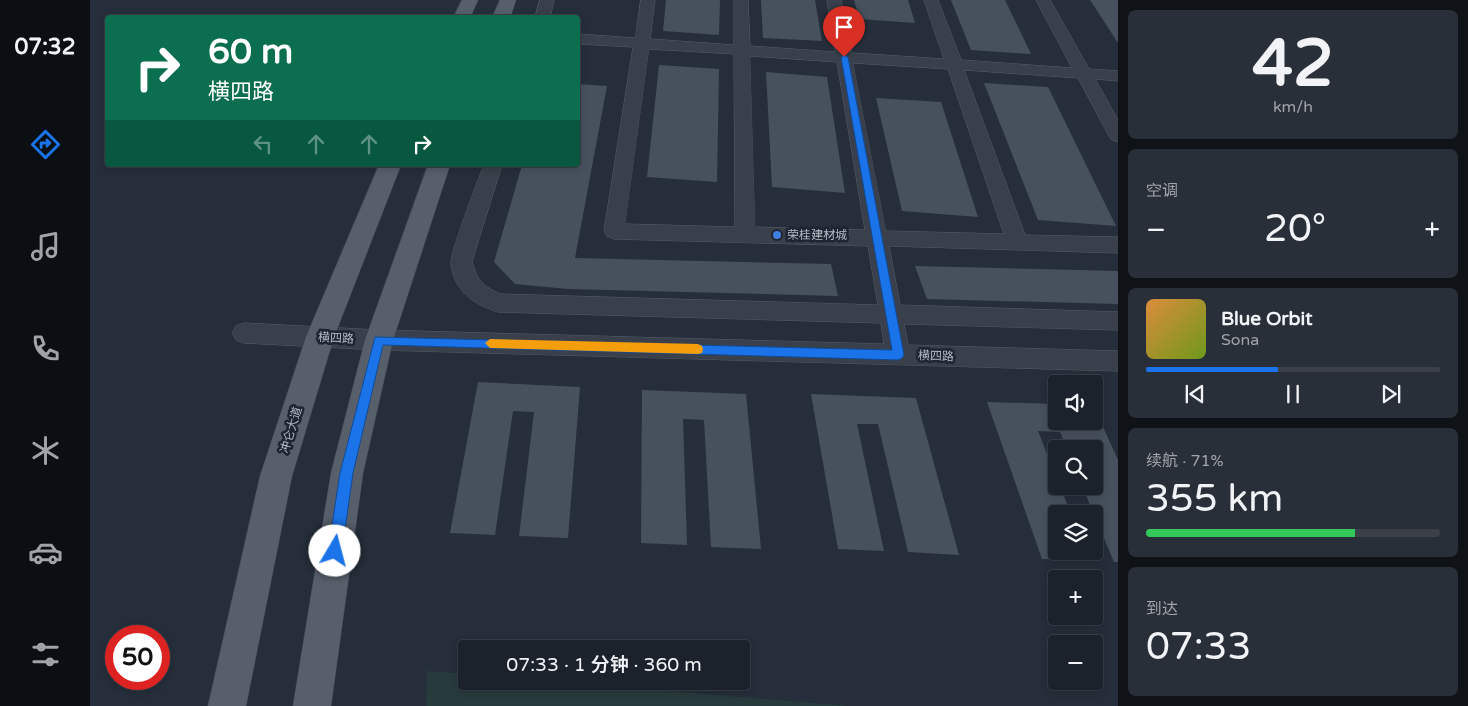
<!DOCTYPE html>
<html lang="zh">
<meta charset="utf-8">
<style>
:root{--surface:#1c222c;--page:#292f38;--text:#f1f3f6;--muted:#a0a4a9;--line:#3a3f48;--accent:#1a73e8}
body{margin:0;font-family:"Varela Round","Noto Sans SC",sans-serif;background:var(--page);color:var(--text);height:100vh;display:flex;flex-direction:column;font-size:19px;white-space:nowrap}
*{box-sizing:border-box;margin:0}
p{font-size:16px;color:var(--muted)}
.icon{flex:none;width:28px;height:28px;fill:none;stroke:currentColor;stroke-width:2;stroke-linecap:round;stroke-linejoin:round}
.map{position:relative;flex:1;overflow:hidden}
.panel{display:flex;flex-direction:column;gap:10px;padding:10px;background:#0f1318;width:350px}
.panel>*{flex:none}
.top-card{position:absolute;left:15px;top:15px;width:475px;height:152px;border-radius:5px;box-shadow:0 2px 8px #0003,0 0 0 1px var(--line);background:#0b6e4f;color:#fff;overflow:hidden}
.fabs{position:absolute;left:958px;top:375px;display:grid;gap:10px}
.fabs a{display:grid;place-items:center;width:55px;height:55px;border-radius:5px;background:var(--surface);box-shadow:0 2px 8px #0003,0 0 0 1px var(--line);font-size:25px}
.speed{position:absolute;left:15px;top:625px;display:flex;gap:10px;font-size:25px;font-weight:700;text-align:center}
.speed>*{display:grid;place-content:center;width:65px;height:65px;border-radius:50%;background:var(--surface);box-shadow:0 2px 8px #0003,0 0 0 1px var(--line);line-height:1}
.speed .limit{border:8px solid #d22;background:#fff;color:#111}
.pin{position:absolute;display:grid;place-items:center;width:42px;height:42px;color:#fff;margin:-51px -21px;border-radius:50% 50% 50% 0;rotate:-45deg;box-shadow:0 0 5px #0007}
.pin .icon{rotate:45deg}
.me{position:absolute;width:55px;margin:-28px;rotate:8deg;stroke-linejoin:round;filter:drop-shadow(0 0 4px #0008)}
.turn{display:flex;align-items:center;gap:18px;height:105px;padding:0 20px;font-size:22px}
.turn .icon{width:65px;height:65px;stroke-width:2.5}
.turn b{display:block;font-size:35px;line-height:42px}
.lanes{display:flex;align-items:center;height:48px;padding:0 20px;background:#0003;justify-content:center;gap:25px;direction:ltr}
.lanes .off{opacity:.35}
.big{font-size:38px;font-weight:600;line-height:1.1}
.panel .tile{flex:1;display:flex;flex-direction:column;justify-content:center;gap:8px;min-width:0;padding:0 18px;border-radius:8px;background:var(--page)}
.panel .dial{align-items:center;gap:0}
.dial b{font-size:65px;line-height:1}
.song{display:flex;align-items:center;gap:15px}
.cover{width:60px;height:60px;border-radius:8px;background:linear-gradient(135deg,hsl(30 70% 55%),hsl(80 70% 35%))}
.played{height:5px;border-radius:2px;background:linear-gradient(90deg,var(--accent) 45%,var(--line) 45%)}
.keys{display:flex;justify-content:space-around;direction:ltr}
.heat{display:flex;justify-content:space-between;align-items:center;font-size:28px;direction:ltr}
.charge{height:8px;border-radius:4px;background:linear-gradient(90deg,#34c759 71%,var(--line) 0)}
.trip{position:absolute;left:368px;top:640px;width:292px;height:50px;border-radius:5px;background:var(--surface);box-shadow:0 2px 8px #0003,0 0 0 1px var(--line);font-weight:600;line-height:50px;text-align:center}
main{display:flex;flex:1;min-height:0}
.tab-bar{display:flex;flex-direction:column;width:90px;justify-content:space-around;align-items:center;background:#0b0e12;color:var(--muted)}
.tab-bar .icon{width:35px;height:35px}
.tab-bar .current{color:var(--accent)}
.tab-bar b{font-size:22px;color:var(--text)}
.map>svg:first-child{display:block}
.green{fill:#283b3c}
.building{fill:#47515e}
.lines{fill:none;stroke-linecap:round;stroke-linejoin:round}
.minor-casing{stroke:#575e69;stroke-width:1}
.major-casing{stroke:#424954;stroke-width:1}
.minor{fill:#39404b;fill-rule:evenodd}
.major{fill:#575f6b;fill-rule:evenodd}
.route{fill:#1a73e8;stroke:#114b97}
.slow{fill:#f59e0b}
.shop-dot{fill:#3f7fe0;stroke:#1e2530;stroke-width:2}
.labels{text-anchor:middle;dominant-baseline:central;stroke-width:5;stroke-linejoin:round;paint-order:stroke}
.poi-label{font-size:12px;fill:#b4bbc6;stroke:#1e2530;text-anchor:start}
.street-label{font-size:12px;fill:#b4bbc6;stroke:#1e2530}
</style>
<main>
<nav class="tab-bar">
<b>07:32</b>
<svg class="icon current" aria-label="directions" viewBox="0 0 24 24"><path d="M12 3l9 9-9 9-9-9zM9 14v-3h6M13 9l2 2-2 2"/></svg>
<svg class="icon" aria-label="music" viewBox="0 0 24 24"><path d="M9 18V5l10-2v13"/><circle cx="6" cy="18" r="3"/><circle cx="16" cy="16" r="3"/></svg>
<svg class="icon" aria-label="phone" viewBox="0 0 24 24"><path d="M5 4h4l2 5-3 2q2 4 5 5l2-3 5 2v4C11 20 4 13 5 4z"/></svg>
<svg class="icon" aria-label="climate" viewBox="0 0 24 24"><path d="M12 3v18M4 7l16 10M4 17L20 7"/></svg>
<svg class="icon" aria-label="car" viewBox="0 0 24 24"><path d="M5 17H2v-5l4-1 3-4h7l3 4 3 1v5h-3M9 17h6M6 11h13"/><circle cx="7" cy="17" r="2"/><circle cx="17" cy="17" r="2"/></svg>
<svg class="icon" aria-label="filters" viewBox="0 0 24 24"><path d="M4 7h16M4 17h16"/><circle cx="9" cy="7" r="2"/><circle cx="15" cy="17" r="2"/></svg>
</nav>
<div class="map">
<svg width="1028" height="706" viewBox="0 0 1028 706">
<rect width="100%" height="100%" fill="#252e3a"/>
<polygon class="green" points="337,671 376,674 376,681 460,681 758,706 336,706"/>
<g class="building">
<polygon points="576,0 630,0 629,35 573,31"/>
<polygon points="671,0 725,0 732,41 673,38"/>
<polygon points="764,0 818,0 825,23 769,19"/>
<polygon points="861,0 915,0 941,54 881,50"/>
<polygon points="1000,0 1028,0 1028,43"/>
<polygon points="569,65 629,69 627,182 557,177"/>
<polygon points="676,72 737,77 755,193 682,187"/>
<polygon points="894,83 958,87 1026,226 948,220"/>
<polygon points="488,84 517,86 485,258 741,264 748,296 478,289 425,284 404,262 432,165 488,165"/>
<polygon points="786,98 851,102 888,217 812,211"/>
<polygon points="825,266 1028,271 1028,304 837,299"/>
<polygon points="388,382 490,387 478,538 429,536 444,412 423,411 405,535 360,533"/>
<polygon points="552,390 656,394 671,549 621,547 614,420 593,419 597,545 551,543"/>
<polygon points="721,394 826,398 869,555 818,552 788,424 767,424 794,551 748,549"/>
<polygon points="897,402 966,404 966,421 1004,421 1004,407 1028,460 1028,562 1024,562 992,486 1004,486 1004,449 977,449 970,432 948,431 966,477 966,486 970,486 981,514 966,514 966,551 995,551 999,561 952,559"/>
</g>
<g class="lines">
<g class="minor-casing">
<g id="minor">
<polygon points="450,0 464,0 460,18 445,18"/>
<path d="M551 0H565L560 39 644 45V0H658L660 46 745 52 737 0H751L762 53 854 59 834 0H848L871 60 982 68 946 0H960L999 69 1028 71V81L1005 79 1028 120V142L1022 140 1019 136 988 78 874 70 935 235 1028 237V253L799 246 810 305 1028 312V330L814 324 818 345 1028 351V371L289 350 154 343 146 340 142 333 146 326 154 323 289 330 794 344 791 323 408 312C383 304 364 291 361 263 360 253 388 180 394 165H412L382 261C387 281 392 285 410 294L788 305 778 246 524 239 517 236 514 231 543 47 488 44V34L545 38ZM559 49 644 54 645 227 535 224ZM660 56 747 62 775 230 665 227ZM763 63 858 69 914 234 796 231Z"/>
</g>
</g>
<g class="major-casing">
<g id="major">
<polygon points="372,0 388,0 380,18 363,18"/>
<polygon points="410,0 426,0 420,18 402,18"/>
<polygon points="289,165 311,165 244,337 202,476 156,706 118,706 170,476 216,337"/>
<polygon points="338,165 360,165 303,340 273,473 241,706 203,706 241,473 275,340"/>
</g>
</g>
<use href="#minor" class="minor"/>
<use href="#major" class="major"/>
</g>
<polygon class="route" points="754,55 758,57 814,355 812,358 808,360 293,345 263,473 252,551 250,556 245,558 240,556 238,551 250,473 285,337 802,350 751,57"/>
<polygon class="slow" points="400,339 608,344 612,346 613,349 612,353 608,354 400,348 395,343"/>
<circle class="shop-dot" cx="687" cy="235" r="5"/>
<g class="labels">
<g class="poi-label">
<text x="697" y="235">荣桂建材城</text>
</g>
<g class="street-label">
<text transform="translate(246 338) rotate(3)">横四路</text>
<text transform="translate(846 356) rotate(2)">横四路</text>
<text transform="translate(201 430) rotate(-73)">冲仑大道</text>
</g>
</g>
</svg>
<div class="fabs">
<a><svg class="icon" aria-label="sound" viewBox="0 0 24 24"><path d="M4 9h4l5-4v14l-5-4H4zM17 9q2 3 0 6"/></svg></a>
<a><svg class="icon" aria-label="search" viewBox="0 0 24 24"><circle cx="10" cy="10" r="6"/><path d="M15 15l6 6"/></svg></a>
<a><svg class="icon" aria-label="layers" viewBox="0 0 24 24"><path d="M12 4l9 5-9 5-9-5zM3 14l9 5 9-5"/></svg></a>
<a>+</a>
<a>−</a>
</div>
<div class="speed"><div class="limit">50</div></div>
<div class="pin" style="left:754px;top:57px;background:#d93025"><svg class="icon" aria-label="arrive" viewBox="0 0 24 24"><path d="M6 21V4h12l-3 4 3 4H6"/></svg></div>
<svg class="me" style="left:245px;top:551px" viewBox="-20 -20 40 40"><circle r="19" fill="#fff"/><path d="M0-13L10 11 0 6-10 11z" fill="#1a73e8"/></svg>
<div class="trip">07:33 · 1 分钟 · 360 m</div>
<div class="top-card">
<div class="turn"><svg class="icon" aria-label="right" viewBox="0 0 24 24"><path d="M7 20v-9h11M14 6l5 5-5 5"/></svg><div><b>60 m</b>横四路</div></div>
<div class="lanes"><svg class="icon off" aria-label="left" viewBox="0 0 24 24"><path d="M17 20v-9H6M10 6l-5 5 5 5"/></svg><svg class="icon off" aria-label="ahead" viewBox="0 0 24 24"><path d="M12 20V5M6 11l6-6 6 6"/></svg><svg class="icon off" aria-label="ahead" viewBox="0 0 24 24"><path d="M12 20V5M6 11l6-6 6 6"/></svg><svg class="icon" aria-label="right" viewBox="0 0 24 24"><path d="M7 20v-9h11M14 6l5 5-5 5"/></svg></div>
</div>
</div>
<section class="panel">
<div class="tile dial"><b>42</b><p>km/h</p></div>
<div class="tile"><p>空调</p>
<div class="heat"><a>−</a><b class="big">20°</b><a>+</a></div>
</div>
<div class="tile">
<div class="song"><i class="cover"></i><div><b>Blue Orbit</b><p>Sona</p></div></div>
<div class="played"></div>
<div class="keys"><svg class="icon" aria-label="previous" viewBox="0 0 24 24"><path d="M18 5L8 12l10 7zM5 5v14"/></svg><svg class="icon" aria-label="pause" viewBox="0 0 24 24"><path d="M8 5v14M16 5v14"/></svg><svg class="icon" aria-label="next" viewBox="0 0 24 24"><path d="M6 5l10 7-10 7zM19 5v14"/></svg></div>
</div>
<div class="tile"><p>续航 · 71%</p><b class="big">355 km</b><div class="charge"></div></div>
<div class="tile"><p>到达</p><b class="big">07:33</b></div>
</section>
</main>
